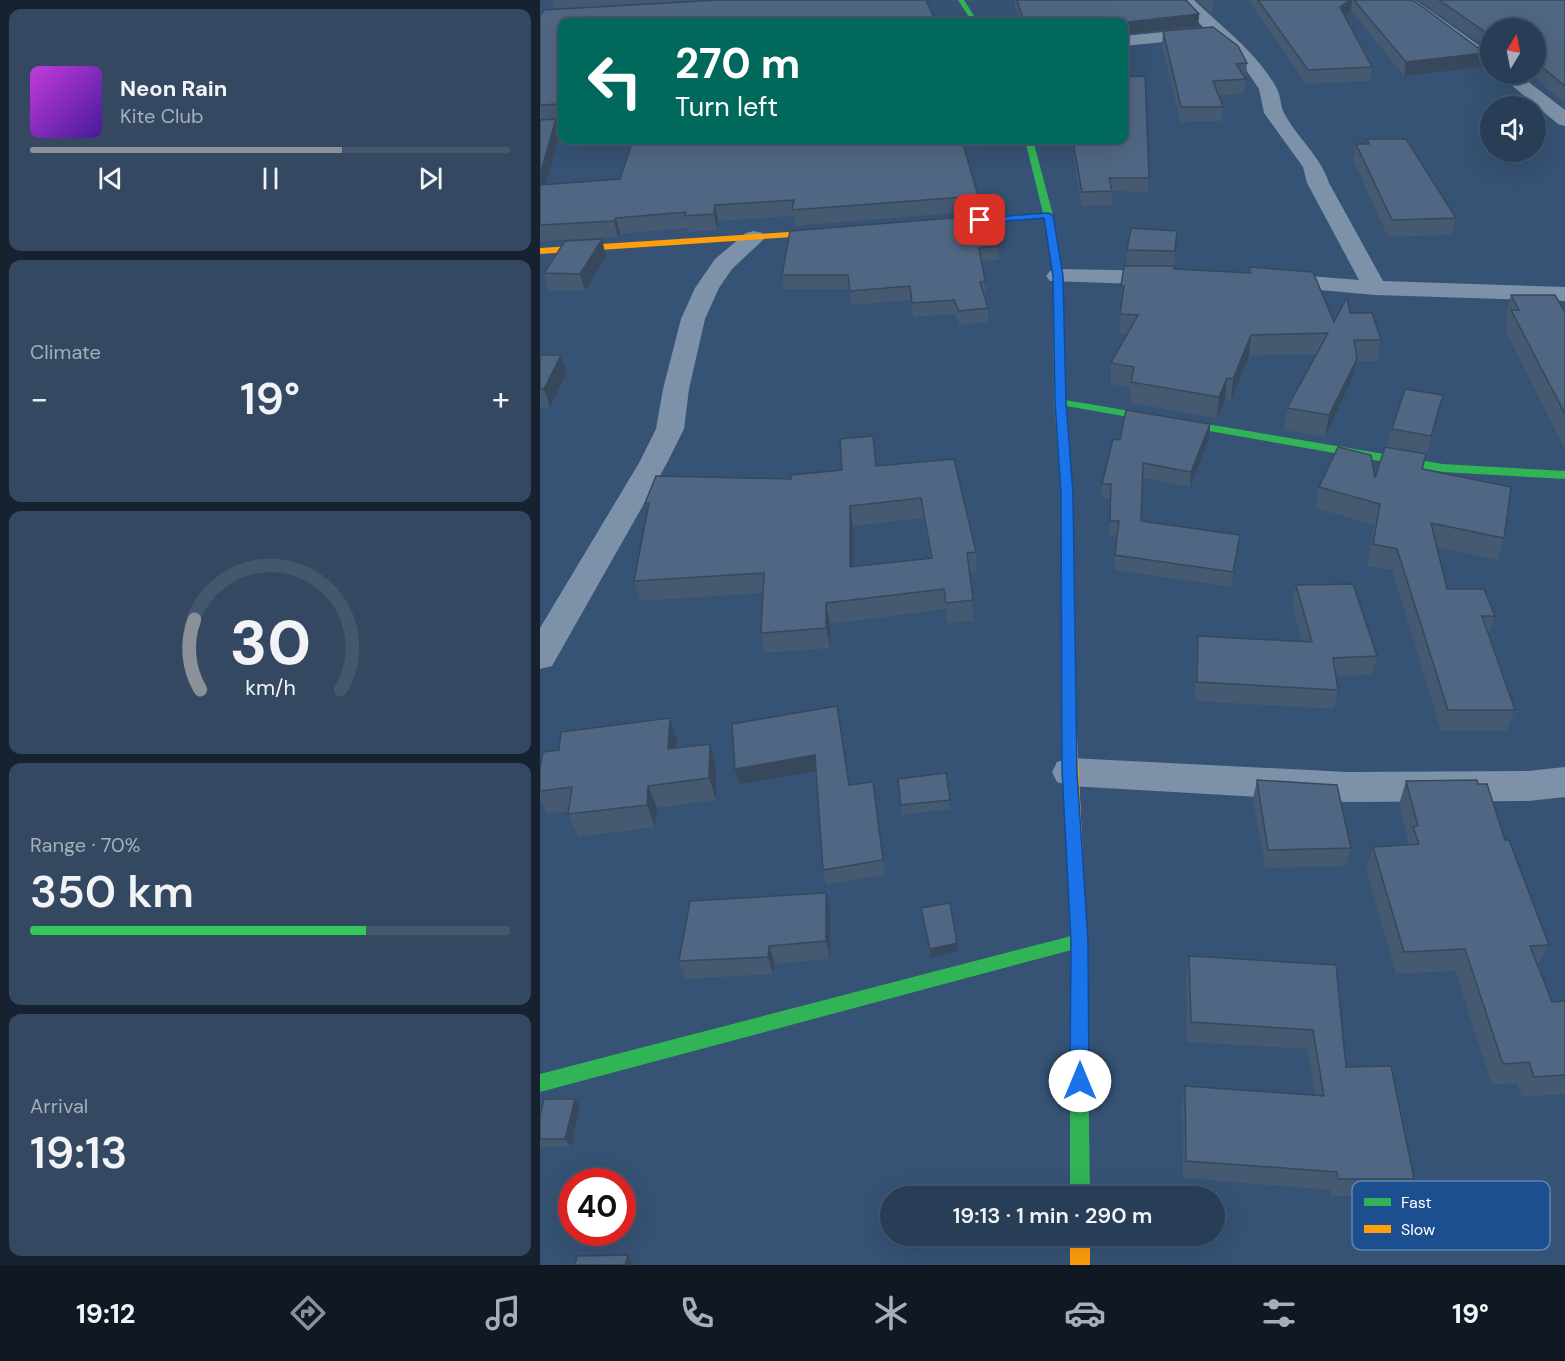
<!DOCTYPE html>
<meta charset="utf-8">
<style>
:root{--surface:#283e57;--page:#344961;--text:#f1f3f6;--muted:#a5aeba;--line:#44576d;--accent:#8c9099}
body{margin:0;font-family:"DM Sans",sans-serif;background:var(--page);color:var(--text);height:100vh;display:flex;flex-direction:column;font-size:22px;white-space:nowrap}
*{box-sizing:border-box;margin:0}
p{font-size:20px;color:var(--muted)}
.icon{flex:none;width:33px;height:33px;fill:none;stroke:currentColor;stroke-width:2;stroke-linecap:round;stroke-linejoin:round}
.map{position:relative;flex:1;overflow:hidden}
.details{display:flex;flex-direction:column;gap:9px;padding:9px;background:#162230;width:540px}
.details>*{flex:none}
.top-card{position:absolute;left:18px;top:18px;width:570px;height:126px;border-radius:12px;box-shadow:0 6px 24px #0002,0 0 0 2px var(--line);background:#00695c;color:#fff;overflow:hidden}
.needle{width:39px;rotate:10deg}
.buttons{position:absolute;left:940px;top:18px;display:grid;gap:12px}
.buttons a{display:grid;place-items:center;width:66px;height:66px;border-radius:50%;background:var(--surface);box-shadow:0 6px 24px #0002,0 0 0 2px var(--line);font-size:30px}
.speed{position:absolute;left:18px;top:1168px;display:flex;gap:12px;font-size:30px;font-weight:700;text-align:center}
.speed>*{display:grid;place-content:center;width:78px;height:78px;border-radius:50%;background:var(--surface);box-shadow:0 6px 24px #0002,0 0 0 2px var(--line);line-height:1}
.speed .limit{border:9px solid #d22;background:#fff;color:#111}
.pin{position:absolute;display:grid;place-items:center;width:51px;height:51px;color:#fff;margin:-26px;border-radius:12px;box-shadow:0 3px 9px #0006}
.me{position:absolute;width:66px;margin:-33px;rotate:0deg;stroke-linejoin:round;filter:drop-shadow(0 0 4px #0008)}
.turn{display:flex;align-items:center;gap:21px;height:126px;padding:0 18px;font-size:27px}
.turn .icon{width:78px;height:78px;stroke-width:2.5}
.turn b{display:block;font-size:42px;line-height:51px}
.big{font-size:45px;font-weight:600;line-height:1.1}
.details .tile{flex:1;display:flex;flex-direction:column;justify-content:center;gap:9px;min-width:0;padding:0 21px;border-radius:12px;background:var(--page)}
.details .dial{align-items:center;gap:0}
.dial svg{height:156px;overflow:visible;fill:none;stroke:var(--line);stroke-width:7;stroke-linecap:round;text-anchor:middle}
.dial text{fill:var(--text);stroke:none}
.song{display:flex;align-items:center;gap:18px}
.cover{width:72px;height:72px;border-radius:9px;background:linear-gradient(135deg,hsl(290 70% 55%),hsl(260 70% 35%))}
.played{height:6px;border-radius:3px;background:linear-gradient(90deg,var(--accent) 65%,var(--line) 65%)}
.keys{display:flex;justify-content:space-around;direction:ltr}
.heat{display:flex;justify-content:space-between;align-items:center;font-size:33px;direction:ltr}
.charge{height:9px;border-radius:4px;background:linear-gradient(90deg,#34c759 70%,var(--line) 0)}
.trip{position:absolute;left:340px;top:1186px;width:345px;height:60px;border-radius:30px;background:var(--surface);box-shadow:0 6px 24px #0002,0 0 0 2px var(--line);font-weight:600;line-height:60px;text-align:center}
.tab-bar{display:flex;height:96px;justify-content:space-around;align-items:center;background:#101923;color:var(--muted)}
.tab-bar .icon{width:42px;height:42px}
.tab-bar .active{color:var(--accent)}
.tab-bar b{font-size:27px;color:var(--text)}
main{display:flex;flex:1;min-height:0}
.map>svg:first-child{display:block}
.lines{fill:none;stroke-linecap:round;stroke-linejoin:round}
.street{fill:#7d92a8;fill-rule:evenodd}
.fast{fill:#30b455;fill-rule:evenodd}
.slow{fill:#ff9f0a;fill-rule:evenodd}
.wall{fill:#455971;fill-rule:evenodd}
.shaded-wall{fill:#38485c}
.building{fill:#506783;stroke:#38485c;stroke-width:1.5;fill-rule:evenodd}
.route{fill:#1a73e8;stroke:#114b97;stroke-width:1.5}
.key{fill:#1b4f8f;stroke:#5f84b1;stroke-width:1.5}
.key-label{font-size:16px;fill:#fff}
</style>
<main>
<section class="details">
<div class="tile">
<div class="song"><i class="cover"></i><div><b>Neon Rain</b><p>Kite Club</p></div></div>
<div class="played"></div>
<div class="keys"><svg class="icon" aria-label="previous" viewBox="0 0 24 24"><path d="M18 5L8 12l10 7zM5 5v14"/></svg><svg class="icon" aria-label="pause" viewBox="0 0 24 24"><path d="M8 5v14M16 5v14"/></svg><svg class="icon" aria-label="next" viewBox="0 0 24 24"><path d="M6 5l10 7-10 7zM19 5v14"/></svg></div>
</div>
<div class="tile"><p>Climate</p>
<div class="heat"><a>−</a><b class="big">19°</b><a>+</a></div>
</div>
<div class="tile dial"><svg viewBox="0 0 100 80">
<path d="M14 69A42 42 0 1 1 86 69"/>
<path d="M14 69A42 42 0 0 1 11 33" stroke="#8c9099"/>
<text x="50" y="56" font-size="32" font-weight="700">30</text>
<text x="50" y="72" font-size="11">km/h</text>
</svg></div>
<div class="tile"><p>Range · 70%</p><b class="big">350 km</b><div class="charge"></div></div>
<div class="tile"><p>Arrival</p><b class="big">19:13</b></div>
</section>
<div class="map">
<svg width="1025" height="1265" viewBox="0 0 1025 1265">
<rect width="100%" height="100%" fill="#365274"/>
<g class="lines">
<g class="street">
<path d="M637 0H654C683 28 716 52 736 87 741 95 740 105 744 113 757 138 780 155 789 183L843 281 1025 287V301L835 295 724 285 720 280 724 275 732 273 819 280 767 183 763 167 724 113 719 89 698 58 673 37 584 46V36L664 28Z"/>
<polygon points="856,0 875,0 951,54 951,67 945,66"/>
<polygon points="958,74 978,74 1025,110 1025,126 1018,124"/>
<polygon points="22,119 22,131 0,133 0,121"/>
<polygon points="214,231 222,233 225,238 192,269 179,288 165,319 149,389 144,429 127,463 12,666 0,669 0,628 99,463 116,429 123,389 141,319 155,288 175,259 206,233"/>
<polygon points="518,269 627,271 635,273 639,278 635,283 627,285 510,281 506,276 510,271"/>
<polygon points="530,758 808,772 988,771 1025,767 1025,797 988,801 808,802 530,786 517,782 512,772 517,762"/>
</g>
<g class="fast">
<polygon points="418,0 424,0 438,22 432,22"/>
<polygon points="485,140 493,140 513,215 523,276 525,400 903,464 1025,471 1025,479 903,472 526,406 533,494 537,735 535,739 525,739 523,735 521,494 514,402 513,276 504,218 406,226 401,223 406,220 503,213"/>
<polygon points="539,934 545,936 547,941 545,946 539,948 0,1092 0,1074"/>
<polygon points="539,1043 545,1045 548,1051 550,1197 530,1197 530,1051 533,1045"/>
</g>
<g class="slow">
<polygon points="295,229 298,230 298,234 0,254 0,248"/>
<polygon points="530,729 535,731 537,735 547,941 548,1051 545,1057 539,1059 533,1057 530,1051 531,941 523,735 525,731"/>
<rect x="530" y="1236" width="20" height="29"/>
</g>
</g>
<g class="wall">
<polygon points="12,0 171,0 14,9"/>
<polygon points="475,0 646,0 659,14 658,26 586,34 585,30 584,31 584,22 480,22 475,7"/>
<polygon points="657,0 672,0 673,2 672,14"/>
<polygon points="708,0 873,0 942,67 864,76 811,11 804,16 832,67 830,81 766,84"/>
<polygon points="878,0 1025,0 1025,103 990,74 996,74 996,28 951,28 951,51"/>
<polygon points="0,16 22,22 22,118 16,119 20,133 6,184 80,179 93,140 446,140 446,146 424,147 438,196 439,211 255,226 253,216 178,221 177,230 149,232 148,228 80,234 78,237 0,241"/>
<polygon points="623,31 707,63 706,77 705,77 706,79 704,94 678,95 683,107 682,121 640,122 622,45"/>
<polygon points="827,139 916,218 912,235 848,237 813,160 816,144 826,144"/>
<polygon points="534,140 584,140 609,178 608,192 572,191 572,205 542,206 534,160 534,147 537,144"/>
<polygon points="250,231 458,246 459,260 441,261 445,281 446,295 444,295 448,308 448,322 420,325 415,314 373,317 371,300 312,305 310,289 244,289 242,275"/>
<polygon points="637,231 634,269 709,273 709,267 794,322 810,313 841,340 837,361 816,361 812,379 785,437 744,430 747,408 776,354 709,356 691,400 685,399 677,418 590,403 590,387 571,384 571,363 587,335 579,334 581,306 581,286 587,266 587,250"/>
<polygon points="66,256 45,291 9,290 4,273"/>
<polygon points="971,295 1025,312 1025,448 1024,448 965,330 968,321 966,315"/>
<polygon points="0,355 21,355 27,372 10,407 0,407"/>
<polygon points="903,395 887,454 847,447 852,429"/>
<polygon points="670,424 669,439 650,487 603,478 601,521 700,535 691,587 574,570 575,555 577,536 569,535 571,499 562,498 562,484 580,440"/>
<path d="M414 459 436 552 437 572 429 573 434 621 407 623 406 609 290 624V648L225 653 221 633 223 593 100 601 94 581 108 511 105 503 251 479 337 466ZM383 518 390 558 313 567V526Z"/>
<polygon points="882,470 964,538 957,560 897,547 907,589 955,616 948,635 975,710 966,731 901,731 852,570 827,566 834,525 775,508 779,487 835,478"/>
<polygon points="756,585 837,656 832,675 796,676 798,690 794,709 655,701 656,654 658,636 762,642 752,604"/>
<polygon points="297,706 309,785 333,782 345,875 286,885 283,870 276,771 200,784 195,769"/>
<polygon points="137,741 137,748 176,766 176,800 117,808 115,827 38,837 28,814 29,811 7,814 0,799 0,769"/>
<polygon points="406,773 410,809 362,815 361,805"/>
<polygon points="717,780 811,848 806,866 725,868 713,799"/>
<polygon points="866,781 938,784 965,840 1009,945 998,965 1012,1002 1025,1001 1025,1094 982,1097 977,1083 952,1085 915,971 856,974 826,870 833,847 867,845 868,841 859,804"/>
<polygon points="290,911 290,959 235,964 233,974 146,979 139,961"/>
<polygon points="649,956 796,965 806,1067 874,1179 865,1196 791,1196 790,1190 643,1178 642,1105 645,1086 775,1095 767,1049 647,1042 646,976"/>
<polygon points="40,1107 31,1147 0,1147 0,1116"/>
</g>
<g class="shaded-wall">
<polygon points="810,0 812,0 811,11 798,20 800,7"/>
<polygon points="659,14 658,26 586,34 587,22"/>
<polygon points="566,18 565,22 516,22"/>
<polygon points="585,19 585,30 584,31 584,22 567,22 567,20"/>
<polygon points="945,53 942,67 864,76 866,62"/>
<polygon points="21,100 22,106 22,113 20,104"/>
<polygon points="16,119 20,133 2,199 0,192 0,175"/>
<polygon points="175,205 178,221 177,230 174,214"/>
<polygon points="76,218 80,234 78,237 74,221"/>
<polygon points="62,239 66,256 45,291 40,274"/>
<polygon points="711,335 709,356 691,400 693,379"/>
<polygon points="21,355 27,372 10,407 4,389"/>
<polygon points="817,359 812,379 785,437 789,415"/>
<polygon points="687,378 685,399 677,418 679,397"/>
<polygon points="670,424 669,439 650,487 651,472"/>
<polygon points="310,506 313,526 313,587 310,567"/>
<polygon points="286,603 290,624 290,648 286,628"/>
<polygon points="130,718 137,741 136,771 128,749"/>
<polygon points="170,744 176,766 176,800 169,778"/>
<polygon points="275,755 278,771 200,784 195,769"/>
<polygon points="108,786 117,808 115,827 107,805"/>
<polygon points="286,893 290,911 290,959 286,941"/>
<polygon points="417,943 418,951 391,958 390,949"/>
<polygon points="229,946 235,964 233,974 228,957"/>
<polygon points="35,1099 40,1107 31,1147 25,1139"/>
<polygon points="88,1255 94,1265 85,1265"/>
</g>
<g class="building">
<polygon points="178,0 386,0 396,22 22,22 22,100 21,100 20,104 0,105 0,16 4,10"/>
<polygon points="477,0 646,0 659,14 587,22 585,19 567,20 566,18 517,22 484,22"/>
<polygon points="718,0 810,0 800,7 832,67 768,70"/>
<polygon points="814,0 873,0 945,53 866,62"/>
<polygon points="899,0 1025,0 1025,86 996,62 996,28 951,28 951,36"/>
<polygon points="673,27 698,46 707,63 696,64 706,79 673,81 683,107 641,107 623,31"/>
<polygon points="605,76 609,178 569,178 572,191 542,192 534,147 542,140 584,140 584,77"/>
<polygon points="16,119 0,175 0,120"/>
<polygon points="827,139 866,139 916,218 852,220 816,144 829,144"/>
<polygon points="93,140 422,140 438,196 252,210 254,200 175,205 174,214 145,216 146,212 76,218 74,221 0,225 0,185 80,179"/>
<polygon points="449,215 458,246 439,248 445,281 440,282 448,308 419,311 414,300 372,303 370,286 310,291 308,275 242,275 250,231"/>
<polygon points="591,228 637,231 635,251 587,250"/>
<polygon points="62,239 40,274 4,273 25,241"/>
<polygon points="584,266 634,266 634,269 711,273 709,267 773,272 794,322 807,297 810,313 832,313 841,340 814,340 817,359 789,415 747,408 788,333 711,335 693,379 687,378 679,397 591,382 594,367 571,363 598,315 580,314 584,286 581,286"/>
<polygon points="971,295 1015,295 1025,312 1025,414 971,310 979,310"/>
<polygon points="0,355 21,355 4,389 0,389"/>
<polygon points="865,389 903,395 891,436 852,429"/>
<polygon points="586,410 670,424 651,472 603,463 601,521 700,535 693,572 575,555 579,521 570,521 571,484 562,484 573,439 580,440"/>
<path d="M333 436 336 466 414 459 436 552 427 553 433 600 406 603 404 589 286 603V628L221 633 224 573 94 581 109 503H105L116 476 251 479V475L302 470 300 439ZM381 498 392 558 310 567V506Z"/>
<polygon points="798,447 831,455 835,478 845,447 886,454 882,469 971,487 964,538 891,523 907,589 944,589 955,616 942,616 975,710 908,710 857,549 833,544 840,504 779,487"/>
<polygon points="813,584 837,656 793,658 798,690 657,682 658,636 772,642 756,585"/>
<polygon points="297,706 309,785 333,782 343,860 283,870 275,755 195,769 192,724"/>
<polygon points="130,718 128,749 170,744 169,778 108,786 107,805 28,814 32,787 0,791 0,769 3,752 19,750 21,732"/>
<polygon points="406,773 410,800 361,805 358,779"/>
<polygon points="717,780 797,785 811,848 728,850"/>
<polygon points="937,780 938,784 947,784 965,840 969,840 1009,945 990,946 1012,1002 1025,1001 1025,1075 994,1077 989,1062 963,1064 925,949 864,952 833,847 879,844 873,827 878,826 866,781"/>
<polygon points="286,893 286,941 229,946 228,957 139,961 150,901"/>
<polygon points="410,903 417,943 390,949 381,908"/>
<polygon points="649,956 796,965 806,1067 851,1066 874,1179 798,1179 797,1172 646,1161 645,1086 784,1096 773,1030 651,1022"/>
<polygon points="4,1099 35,1099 25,1139 0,1139 0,1116"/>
<polygon points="88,1255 85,1265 35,1265 37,1256"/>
</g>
<polygon class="route" points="508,213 513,215 523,276 526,402 533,494 537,771 548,941 549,1081 546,1087 540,1090 533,1087 530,1081 531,941 522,771 521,494 515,402 513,276 504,218 440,223 436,220 440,218"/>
<rect x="812" y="1181" width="198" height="69" rx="9" class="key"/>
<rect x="824" y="1198" width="27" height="8" fill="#30b455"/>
<rect x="824" y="1225" width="27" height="8" fill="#ff9f0a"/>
<g class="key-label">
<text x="861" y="1208">Fast</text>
<text x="861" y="1235">Slow</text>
</g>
</svg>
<div class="buttons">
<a><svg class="needle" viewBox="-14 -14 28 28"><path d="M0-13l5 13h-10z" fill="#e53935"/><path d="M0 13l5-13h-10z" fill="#a5aeba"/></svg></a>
<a><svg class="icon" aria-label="sound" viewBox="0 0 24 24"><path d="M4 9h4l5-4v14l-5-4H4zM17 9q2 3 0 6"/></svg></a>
</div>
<div class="speed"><div class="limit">40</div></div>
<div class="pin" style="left:440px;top:220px;background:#d93025"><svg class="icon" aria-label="arrive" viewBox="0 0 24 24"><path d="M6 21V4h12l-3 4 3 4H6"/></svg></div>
<svg class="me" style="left:540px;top:1081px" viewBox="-20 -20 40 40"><circle r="19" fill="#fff"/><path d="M0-13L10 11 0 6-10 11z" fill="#1a73e8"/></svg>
<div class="trip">19:13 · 1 min · 290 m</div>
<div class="top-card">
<div class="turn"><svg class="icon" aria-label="left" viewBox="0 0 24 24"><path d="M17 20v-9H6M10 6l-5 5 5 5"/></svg><div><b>270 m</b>Turn left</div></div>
</div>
</div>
</main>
<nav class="tab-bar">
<b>19:12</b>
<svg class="icon active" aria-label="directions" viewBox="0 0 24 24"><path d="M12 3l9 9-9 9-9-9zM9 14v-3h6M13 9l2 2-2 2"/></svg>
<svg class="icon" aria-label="music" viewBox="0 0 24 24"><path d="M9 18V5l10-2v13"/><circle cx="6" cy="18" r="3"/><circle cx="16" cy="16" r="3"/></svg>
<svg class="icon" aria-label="phone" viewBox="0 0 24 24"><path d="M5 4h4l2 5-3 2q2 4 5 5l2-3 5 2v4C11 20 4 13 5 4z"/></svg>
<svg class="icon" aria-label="climate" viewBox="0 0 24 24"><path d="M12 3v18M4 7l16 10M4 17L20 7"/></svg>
<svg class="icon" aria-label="car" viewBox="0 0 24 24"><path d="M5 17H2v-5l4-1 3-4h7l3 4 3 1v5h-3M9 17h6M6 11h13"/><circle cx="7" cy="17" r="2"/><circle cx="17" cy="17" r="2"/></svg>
<svg class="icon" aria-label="filters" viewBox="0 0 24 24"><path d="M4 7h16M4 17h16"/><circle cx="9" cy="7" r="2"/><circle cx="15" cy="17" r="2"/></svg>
<b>19°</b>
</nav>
